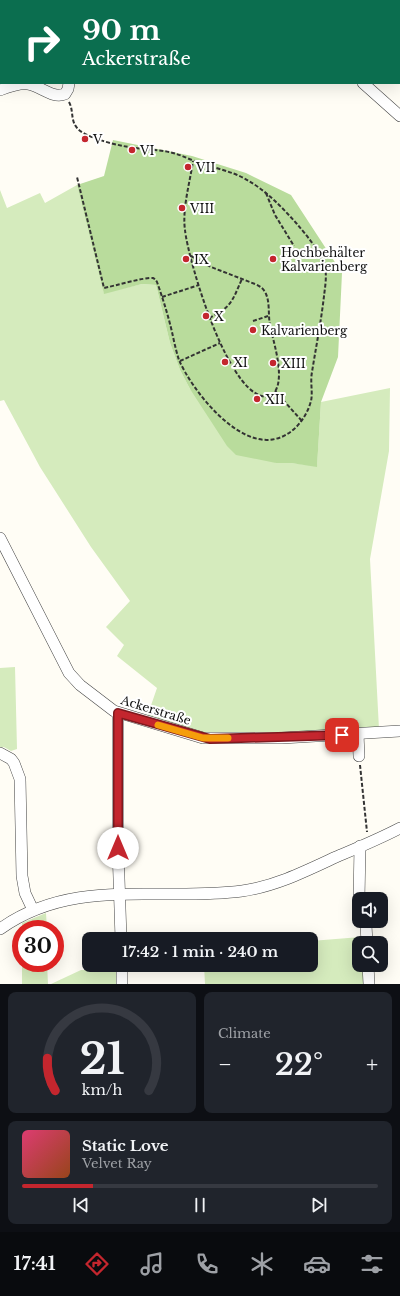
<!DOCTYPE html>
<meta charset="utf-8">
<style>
:root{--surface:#171b24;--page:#20242c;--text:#f1f3f6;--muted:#9ea1a6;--line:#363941;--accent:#c4262e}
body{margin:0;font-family:"Libre Baskerville",serif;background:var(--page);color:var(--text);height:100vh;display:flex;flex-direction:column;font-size:15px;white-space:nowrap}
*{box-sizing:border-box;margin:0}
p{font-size:13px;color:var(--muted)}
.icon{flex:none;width:22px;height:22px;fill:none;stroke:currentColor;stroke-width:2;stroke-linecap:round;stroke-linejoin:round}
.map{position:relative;height:984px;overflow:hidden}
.drawer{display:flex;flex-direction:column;gap:8px;padding:8px;background:#0d0f14;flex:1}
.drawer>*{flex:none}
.guide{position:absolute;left:0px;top:0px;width:400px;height:84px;box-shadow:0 4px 16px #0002;background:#0b6e4f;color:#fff;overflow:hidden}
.controls{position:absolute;left:352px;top:892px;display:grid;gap:8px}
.controls a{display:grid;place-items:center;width:36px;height:36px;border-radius:8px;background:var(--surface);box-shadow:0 4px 16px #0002;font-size:20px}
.speed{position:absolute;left:12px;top:920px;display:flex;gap:8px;font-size:20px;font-weight:700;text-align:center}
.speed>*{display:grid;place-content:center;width:52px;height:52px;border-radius:50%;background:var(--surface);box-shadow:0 4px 16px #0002;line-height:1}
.speed .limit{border:6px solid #d22;background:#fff;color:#111}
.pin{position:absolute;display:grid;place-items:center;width:34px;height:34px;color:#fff;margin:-17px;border-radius:8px;box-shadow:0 2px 6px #0006}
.me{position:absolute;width:44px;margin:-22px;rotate:0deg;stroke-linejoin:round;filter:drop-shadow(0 0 3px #0008)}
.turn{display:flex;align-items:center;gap:14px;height:84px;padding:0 16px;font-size:18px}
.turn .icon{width:52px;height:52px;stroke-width:2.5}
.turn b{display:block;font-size:28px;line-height:34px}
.big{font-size:30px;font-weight:600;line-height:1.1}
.drawer .card{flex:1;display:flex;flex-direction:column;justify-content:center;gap:6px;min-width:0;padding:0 14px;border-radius:8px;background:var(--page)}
.drawer .dial{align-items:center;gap:0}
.dial svg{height:104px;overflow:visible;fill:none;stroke:var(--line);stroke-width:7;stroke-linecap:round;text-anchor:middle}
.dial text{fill:var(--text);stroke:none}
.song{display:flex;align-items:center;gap:12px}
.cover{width:48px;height:48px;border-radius:6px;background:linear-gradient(135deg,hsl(340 70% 55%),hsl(20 70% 35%))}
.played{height:4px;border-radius:2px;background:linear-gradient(90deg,var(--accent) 20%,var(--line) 20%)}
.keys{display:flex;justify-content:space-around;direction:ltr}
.heat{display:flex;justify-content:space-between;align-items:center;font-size:22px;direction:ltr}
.drawer .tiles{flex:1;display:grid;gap:8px;grid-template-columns:1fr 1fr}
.card:last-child{grid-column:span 2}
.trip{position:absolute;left:82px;top:932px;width:236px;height:40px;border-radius:8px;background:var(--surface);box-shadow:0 4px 16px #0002;font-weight:600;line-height:40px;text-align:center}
.tab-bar{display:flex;height:64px;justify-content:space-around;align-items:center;background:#090b0e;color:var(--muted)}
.tab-bar .icon{width:28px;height:28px}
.tab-bar .current{color:var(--accent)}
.tab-bar b{font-size:18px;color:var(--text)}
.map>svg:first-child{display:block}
.green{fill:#d5ebbd}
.forest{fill:#b9dc9c}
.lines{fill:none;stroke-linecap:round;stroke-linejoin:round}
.minor-casing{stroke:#444;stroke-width:12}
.path{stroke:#333;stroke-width:2;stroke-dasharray:4 2;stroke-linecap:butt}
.minor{stroke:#fff;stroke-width:11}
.route-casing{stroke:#7f191e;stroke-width:10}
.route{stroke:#c4262e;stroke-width:7}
.slow{stroke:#f59e0b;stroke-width:7}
.poi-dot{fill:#c4262e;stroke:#fff;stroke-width:1.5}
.labels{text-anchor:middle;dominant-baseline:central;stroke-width:4;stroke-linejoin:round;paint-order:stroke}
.poi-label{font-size:12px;fill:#111;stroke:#fff;text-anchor:start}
.street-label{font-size:12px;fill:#111;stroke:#fff}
</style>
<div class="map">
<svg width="400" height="984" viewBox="0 0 400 984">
<rect width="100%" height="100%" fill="#fffdf5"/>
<g class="green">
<polygon points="77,185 104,293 142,284 156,285 170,343 180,370 190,389 276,463 291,463 317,466 321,402 390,388 389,451 370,559 379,729 207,734 147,717 157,688 117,656 124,645 106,627 130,601 91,547 40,467 4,400 0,401 0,190 7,208 40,193 45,203"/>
<polygon points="15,667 17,749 11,751 4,747 0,748 0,668"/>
<polygon points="46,913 47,929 22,929 22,923"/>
<polygon points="373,936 373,943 359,943 359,965 373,965 374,984 205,984 204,965 311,965 311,941"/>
<polygon points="22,963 47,963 48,984 22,984"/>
<polygon points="81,970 126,970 127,984 51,984"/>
</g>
<polygon class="forest" points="113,140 192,156 246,173 291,195 342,273 338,357 321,402 317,467 291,463 276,463 236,455 227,446 190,389 180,370 170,343 156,285 142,284 104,294 77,185 104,176"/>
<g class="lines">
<g class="minor-casing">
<g id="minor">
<polyline points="19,0 23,1"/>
<polyline points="346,0 347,1"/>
<polyline points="399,72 400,75"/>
<polyline points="363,83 400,116"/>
<path d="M0 90C8 87 19 83 28 84 41 86 52 99 65 94L68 89 69 83"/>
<polyline points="0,538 69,673 80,685 114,711 203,738 282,738 400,731"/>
<polyline points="118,713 118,848 121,939"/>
<polyline points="358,734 359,756"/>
<polyline points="0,753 11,759 14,763 20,779 22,876 25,893 33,910"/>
<polyline points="359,899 360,846"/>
<polyline points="364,921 366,925 367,943"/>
<path d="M0 929C74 876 160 902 242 891 276 886 306 871 336 857 357 848 379 839 400 828"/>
<polyline points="122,965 122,984"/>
<polyline points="368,965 369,984"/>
</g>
</g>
<g class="path">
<path d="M69 102C74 111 70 121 78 129 89 140 128 148 144 149 152 150 161 150 169 152 180 154 190 160 200 163 212 167 224 170 235 174 261 185 279 204 297 224 307 236 321 252 325 267 327 277 325 287 324 296 321 322 316 347 312 372 310 382 313 392 311 401 306 419 293 435 275 439 237 448 192 390 179 360 176 351 174 341 172 332 168 315 163 299 157 282 156 280 155 279 153 278 145 277 114 286 104 288L77 177"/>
<polyline points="266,193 275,215 294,246"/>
<path d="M191 256 211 267 255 284C260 286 264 289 266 294 270 303 268 315 270 325 273 342 288 383 271 396 231 408 188 260 185 230 182 209 190 182 193 161"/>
<polyline points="162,297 199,285"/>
<path d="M209 318C232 307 232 301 242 279"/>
<polyline points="253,321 268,316"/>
<polyline points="180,361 220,343"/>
<polyline points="275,391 302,421"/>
<polyline points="360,765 367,832"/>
</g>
<use href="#minor" class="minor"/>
</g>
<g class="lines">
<g class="route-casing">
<polyline id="route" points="118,848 118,713 210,739 342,735"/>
</g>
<use href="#route" class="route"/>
<polyline class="slow" points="158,725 203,738 228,738"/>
</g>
<g class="poi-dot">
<circle cx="85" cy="139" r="4"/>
<circle cx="132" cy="150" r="4"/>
<circle cx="188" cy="167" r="4"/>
<circle cx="182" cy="208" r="4"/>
<circle cx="186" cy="259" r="4"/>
<circle cx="273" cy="259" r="4"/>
<circle cx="206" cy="316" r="4"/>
<circle cx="253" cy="330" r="4"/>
<circle cx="225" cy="362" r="4"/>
<circle cx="273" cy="363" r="4"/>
<circle cx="257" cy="399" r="4"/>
</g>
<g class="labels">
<g class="poi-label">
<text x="93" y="139">V</text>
<text x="140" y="150">VI</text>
<text x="196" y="167">VII</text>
<text x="190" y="208">VIII</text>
<text x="281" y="252">Hochbehälter<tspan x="281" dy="14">Kalvarienberg</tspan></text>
<text x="194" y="259">IX</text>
<text x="214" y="316">X</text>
<text x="261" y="330">Kalvarienberg</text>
<text x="233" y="362">XI</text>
<text x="281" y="363">XIII</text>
<text x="265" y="399">XII</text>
</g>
<g class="street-label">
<text transform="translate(156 710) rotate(17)">Ackerstraße</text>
</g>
</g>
</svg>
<div class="controls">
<a><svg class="icon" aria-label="sound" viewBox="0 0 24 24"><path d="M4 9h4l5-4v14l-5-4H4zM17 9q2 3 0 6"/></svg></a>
<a><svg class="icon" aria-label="search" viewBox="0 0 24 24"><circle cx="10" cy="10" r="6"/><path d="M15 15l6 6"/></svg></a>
</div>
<div class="speed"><div class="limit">30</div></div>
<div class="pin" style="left:342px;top:735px;background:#d93025"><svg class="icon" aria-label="arrive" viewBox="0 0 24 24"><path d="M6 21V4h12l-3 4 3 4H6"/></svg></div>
<svg class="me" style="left:118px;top:848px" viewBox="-20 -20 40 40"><circle r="19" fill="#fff"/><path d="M0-13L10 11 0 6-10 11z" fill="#c4262e"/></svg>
<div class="trip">17:42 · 1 min · 240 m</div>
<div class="guide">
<div class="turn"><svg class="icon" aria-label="right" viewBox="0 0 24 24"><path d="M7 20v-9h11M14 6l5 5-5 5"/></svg><div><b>90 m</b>Ackerstraße</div></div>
</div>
</div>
<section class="drawer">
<div class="tiles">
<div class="card dial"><svg viewBox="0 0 100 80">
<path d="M14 69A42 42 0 1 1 86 69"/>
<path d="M14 69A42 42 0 0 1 8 44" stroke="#c4262e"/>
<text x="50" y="56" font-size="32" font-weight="700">21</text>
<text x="50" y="72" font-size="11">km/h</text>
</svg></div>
<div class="card"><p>Climate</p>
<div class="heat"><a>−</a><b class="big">22°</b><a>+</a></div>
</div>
<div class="card">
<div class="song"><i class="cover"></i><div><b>Static Love</b><p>Velvet Ray</p></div></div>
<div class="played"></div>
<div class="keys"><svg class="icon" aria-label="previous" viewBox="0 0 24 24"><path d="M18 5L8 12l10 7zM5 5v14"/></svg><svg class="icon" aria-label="pause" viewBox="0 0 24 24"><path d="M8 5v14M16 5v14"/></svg><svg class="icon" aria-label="next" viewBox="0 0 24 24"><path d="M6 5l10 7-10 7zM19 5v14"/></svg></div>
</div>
</div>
</section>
<nav class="tab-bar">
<b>17:41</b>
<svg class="icon current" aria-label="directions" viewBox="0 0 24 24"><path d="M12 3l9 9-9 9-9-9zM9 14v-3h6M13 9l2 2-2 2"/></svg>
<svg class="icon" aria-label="music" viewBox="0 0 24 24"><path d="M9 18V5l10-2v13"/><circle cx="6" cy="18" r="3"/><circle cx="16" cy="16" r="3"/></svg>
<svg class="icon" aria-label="phone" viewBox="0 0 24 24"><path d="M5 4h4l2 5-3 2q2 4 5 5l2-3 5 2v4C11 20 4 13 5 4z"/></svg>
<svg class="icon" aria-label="climate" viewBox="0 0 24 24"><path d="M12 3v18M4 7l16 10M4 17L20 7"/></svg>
<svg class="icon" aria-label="car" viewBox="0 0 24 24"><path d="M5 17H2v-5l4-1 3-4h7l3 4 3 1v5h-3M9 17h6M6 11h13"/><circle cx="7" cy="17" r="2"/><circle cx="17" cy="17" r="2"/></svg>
<svg class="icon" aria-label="filters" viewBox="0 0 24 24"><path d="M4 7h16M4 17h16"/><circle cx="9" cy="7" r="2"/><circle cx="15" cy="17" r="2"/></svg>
</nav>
